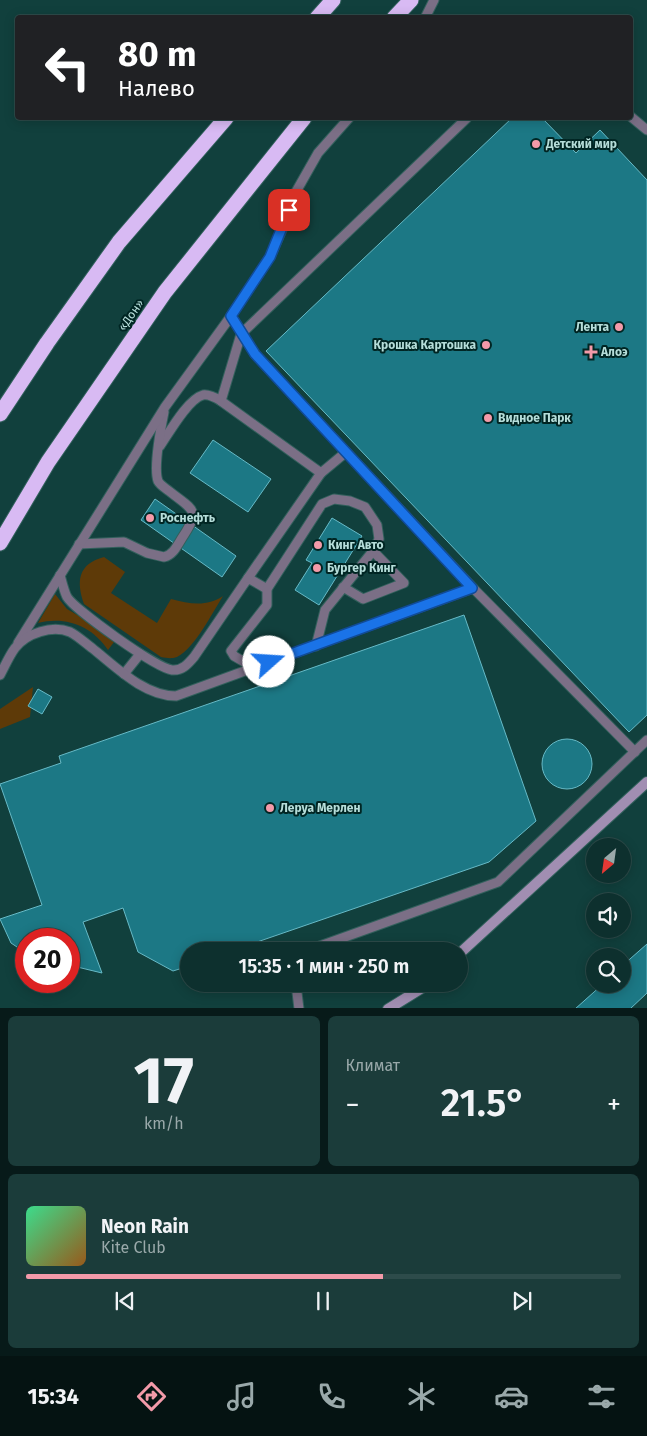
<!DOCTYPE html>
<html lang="ru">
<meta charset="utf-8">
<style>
:root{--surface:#0d302e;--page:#1b3c3a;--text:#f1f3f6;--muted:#9aa9aa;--line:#2d4b4a;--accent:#f39aa9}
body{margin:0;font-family:"Fira Sans",sans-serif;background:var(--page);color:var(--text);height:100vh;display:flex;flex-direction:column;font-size:19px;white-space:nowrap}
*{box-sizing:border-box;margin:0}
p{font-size:16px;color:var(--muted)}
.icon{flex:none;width:28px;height:28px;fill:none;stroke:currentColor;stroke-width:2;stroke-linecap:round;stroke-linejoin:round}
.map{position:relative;height:1008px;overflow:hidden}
.details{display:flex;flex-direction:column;gap:8px;padding:8px;background:#071a19;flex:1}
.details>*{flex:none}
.banner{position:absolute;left:15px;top:15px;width:618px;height:105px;border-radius:5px;box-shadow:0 2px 12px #0003,0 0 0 1px var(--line);background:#202124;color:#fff;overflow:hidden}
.needle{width:32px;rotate:209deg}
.buttons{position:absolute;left:586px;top:838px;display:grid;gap:10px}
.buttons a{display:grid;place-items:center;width:45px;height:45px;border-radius:50%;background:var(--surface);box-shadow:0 2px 12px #0003,0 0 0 1px var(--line);font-size:25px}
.speed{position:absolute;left:15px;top:928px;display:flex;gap:10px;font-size:25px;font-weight:700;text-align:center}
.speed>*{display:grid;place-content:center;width:65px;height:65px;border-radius:50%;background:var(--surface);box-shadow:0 2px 12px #0003,0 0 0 1px var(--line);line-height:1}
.speed .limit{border:8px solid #d22;background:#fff;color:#111}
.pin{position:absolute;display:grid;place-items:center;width:42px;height:42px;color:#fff;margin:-21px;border-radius:10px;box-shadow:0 2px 8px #0006}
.me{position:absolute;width:55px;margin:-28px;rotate:71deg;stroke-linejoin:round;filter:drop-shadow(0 0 4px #0008)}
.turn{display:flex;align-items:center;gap:18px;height:105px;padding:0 20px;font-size:22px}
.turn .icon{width:65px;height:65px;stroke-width:2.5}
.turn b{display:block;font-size:35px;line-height:42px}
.big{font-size:38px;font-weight:600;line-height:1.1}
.details .card{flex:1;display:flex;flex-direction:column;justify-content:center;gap:8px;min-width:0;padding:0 18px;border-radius:8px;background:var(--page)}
.details .dial{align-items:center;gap:0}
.dial b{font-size:65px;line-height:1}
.song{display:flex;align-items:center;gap:15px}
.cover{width:60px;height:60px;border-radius:8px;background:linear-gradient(135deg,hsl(150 70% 55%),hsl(30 70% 35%))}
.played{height:5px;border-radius:2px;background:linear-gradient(90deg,var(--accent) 60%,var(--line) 60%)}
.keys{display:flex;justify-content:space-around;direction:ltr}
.heat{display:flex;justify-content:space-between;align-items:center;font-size:28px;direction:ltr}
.details .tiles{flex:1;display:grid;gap:8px;grid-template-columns:1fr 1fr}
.card:last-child{grid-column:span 2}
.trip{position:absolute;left:180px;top:942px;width:288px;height:50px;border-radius:25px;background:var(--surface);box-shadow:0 2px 12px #0003,0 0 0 1px var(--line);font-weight:600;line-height:50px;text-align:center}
.dock{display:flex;height:80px;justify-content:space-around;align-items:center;background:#051312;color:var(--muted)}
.dock .icon{width:35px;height:35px}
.dock .active{color:var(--accent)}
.dock b{font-size:22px;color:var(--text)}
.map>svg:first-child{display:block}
.green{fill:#5e3a08}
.building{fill:#1c7885;stroke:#67bac7}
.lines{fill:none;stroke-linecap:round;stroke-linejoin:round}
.lane-casing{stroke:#32605c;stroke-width:11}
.secondary-casing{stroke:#32605c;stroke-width:12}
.highway-casing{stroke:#32605c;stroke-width:17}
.lane{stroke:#7b6f86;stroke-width:9}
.secondary{stroke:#a18eb2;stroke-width:10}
.highway{stroke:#d8baf3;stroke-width:15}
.route-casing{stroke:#114b97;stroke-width:12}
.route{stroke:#1a73e8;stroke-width:9}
.poi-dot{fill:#f39aa9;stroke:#002523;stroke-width:2}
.labels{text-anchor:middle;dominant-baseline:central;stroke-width:4;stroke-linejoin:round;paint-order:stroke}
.poi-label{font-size:12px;font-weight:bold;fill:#b6deda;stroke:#002523;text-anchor:start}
.street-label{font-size:12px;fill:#b6deda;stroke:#002523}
</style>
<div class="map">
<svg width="647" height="1009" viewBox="0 0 647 1009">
<rect width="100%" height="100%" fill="#11403d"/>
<g class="green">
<path d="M104 557 125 572 111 593 157 623 171 599C190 604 207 607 223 596 212 613 195 648 177 657 171 659 167 658 161 657L84 604C76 581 78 564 104 557Z"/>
<path d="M55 594 67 609 84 619 114 642 108 650C92 626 66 616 38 623Z"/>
<polygon points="33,687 30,717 0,729 0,709"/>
</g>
<g class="building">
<polygon points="512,118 542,118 576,153 600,130 647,180 647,715 629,732 266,351"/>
<polygon points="213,440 271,479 248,512 190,473"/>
<polygon points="155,499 236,556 222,577 141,520"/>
<polygon points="332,518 362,536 319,605 295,590 312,563 306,560"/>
<polygon points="464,615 536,821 489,862 231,951 189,951 189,966 173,971 138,952 123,908 83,922 102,973 69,965 69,939 26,939 26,953 11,943 0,919 42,905 0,784 61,763 59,756"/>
<polygon points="38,689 52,697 42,714 28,706"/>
<circle cx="567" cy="764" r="25"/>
<polygon points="647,944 647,993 630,1009 575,1009 603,984 622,984 622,966"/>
</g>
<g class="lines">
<g class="lane-casing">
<g id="lane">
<polyline points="425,18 434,0"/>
<polyline points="630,116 647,130"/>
<path d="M160 446C169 433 188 399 203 395 209 394 216 398 221 401"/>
<polyline points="321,473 345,453"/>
<path d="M79 544 124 542 147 553 164 557C173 555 177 546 182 538 201 509 194 511 169 491 165 488 160 485 158 481 153 467 161 427 164 412"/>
<path d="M60 575C62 582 64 591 67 597 75 610 156 668 172 670 182 671 188 664 194 657L248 578 267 589"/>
<polyline points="248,578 321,473 221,401 241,334 467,118"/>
<polyline points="343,587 363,599 404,583 373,551"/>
<polyline points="473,588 635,752"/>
<polyline points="18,643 165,407 231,316 270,257 285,223 293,197 318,153 349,118"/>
<polyline points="253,667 234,656 231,651 267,605 267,589 322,504 334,499 350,501 365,507 377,525 379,539 373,551 325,610 316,646"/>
<polyline points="124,674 140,654"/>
<path d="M0 675C5 666 9 656 15 648 27 633 52 625 70 632 78 636 85 643 92 648 116 667 144 696 176 696L473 588 255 354 231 316"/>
<polyline points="306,951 498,882 647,740"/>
<polyline points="296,984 299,1009"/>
</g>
</g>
<g class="secondary-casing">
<g id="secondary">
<polyline points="459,954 647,782"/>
<polyline points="388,1009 422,988"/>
</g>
</g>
<g class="highway-casing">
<g id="highway">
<polyline points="317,18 333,0"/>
<polyline points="394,18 411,0"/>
<polyline points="0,414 47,343 119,242 226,118"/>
<polyline points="0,543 48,462 165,292 304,118"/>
</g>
</g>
<use href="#lane" class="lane"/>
<use href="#secondary" class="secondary"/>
<use href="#highway" class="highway"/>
</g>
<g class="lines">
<g class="route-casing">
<polyline id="route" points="269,662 472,588 255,354 231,316 270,257 289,210"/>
</g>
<use href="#route" class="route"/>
</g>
<g class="poi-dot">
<circle cx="536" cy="144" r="5"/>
<circle cx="619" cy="327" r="5"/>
<circle cx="486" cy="345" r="5"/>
<path d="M588.5 344.5h5v5h5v5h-5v5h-5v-5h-5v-5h5z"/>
<circle cx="488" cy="418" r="5"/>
<circle cx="150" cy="518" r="5"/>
<circle cx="318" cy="545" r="5"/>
<circle cx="317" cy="568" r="5"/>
<circle cx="270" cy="808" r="5"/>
</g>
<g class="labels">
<g class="poi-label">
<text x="546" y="144">Детский мир</text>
<text x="609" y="327" text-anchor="end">Лента</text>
<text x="476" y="345" text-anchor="end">Крошка Картошка</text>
<text x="601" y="352">Алоэ</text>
<text x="498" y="418">Видное Парк</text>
<text x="160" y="518">Роснефть</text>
<text x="328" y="545">Кинг Авто</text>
<text x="327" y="568">Бургер Кинг</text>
<text x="280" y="808">Леруа Мерлен</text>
</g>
<g class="street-label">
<text transform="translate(131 315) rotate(-55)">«Дон»</text>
</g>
</g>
</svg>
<div class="buttons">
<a><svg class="needle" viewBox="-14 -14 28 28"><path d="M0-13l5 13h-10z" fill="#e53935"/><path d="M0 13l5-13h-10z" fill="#9aa9aa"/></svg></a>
<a><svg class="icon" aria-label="sound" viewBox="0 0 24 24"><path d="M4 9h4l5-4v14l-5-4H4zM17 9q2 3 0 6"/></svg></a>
<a><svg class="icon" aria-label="search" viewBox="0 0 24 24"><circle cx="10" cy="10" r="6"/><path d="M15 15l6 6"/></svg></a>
</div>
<div class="speed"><div class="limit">20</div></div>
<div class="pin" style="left:289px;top:210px;background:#d93025"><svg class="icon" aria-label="arrive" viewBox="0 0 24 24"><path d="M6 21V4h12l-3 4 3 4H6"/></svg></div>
<svg class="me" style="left:269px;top:662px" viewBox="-20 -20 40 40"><circle r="19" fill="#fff"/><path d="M0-13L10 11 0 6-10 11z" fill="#1a73e8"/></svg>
<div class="trip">15:35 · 1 мин · 250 m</div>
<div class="banner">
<div class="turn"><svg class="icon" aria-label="left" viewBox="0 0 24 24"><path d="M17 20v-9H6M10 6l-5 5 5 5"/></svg><div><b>80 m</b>Налево</div></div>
</div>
</div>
<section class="details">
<div class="tiles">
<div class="card dial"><b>17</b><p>km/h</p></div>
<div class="card"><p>Климат</p>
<div class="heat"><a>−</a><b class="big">21.5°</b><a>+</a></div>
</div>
<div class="card">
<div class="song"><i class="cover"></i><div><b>Neon Rain</b><p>Kite Club</p></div></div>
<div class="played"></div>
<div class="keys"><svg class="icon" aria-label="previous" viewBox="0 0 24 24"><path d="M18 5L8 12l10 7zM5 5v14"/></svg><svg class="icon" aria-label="pause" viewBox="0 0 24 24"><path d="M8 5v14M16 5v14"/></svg><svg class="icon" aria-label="next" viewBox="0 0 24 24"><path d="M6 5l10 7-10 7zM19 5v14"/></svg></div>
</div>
</div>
</section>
<nav class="dock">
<b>15:34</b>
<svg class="icon active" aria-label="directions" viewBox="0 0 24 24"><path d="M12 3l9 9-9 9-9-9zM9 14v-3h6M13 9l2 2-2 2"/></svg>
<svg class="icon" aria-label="music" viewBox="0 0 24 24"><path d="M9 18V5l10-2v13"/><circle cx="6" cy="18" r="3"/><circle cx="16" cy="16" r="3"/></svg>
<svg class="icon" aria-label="phone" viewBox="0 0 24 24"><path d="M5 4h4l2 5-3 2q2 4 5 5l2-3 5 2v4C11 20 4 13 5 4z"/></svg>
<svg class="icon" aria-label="climate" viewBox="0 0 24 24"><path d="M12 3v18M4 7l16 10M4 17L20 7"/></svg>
<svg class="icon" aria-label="car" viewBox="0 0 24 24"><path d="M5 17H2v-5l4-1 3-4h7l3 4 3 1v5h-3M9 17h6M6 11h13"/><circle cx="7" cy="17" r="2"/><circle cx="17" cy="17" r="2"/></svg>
<svg class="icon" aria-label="filters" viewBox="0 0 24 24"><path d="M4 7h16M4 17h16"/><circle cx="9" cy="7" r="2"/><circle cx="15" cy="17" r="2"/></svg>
</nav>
